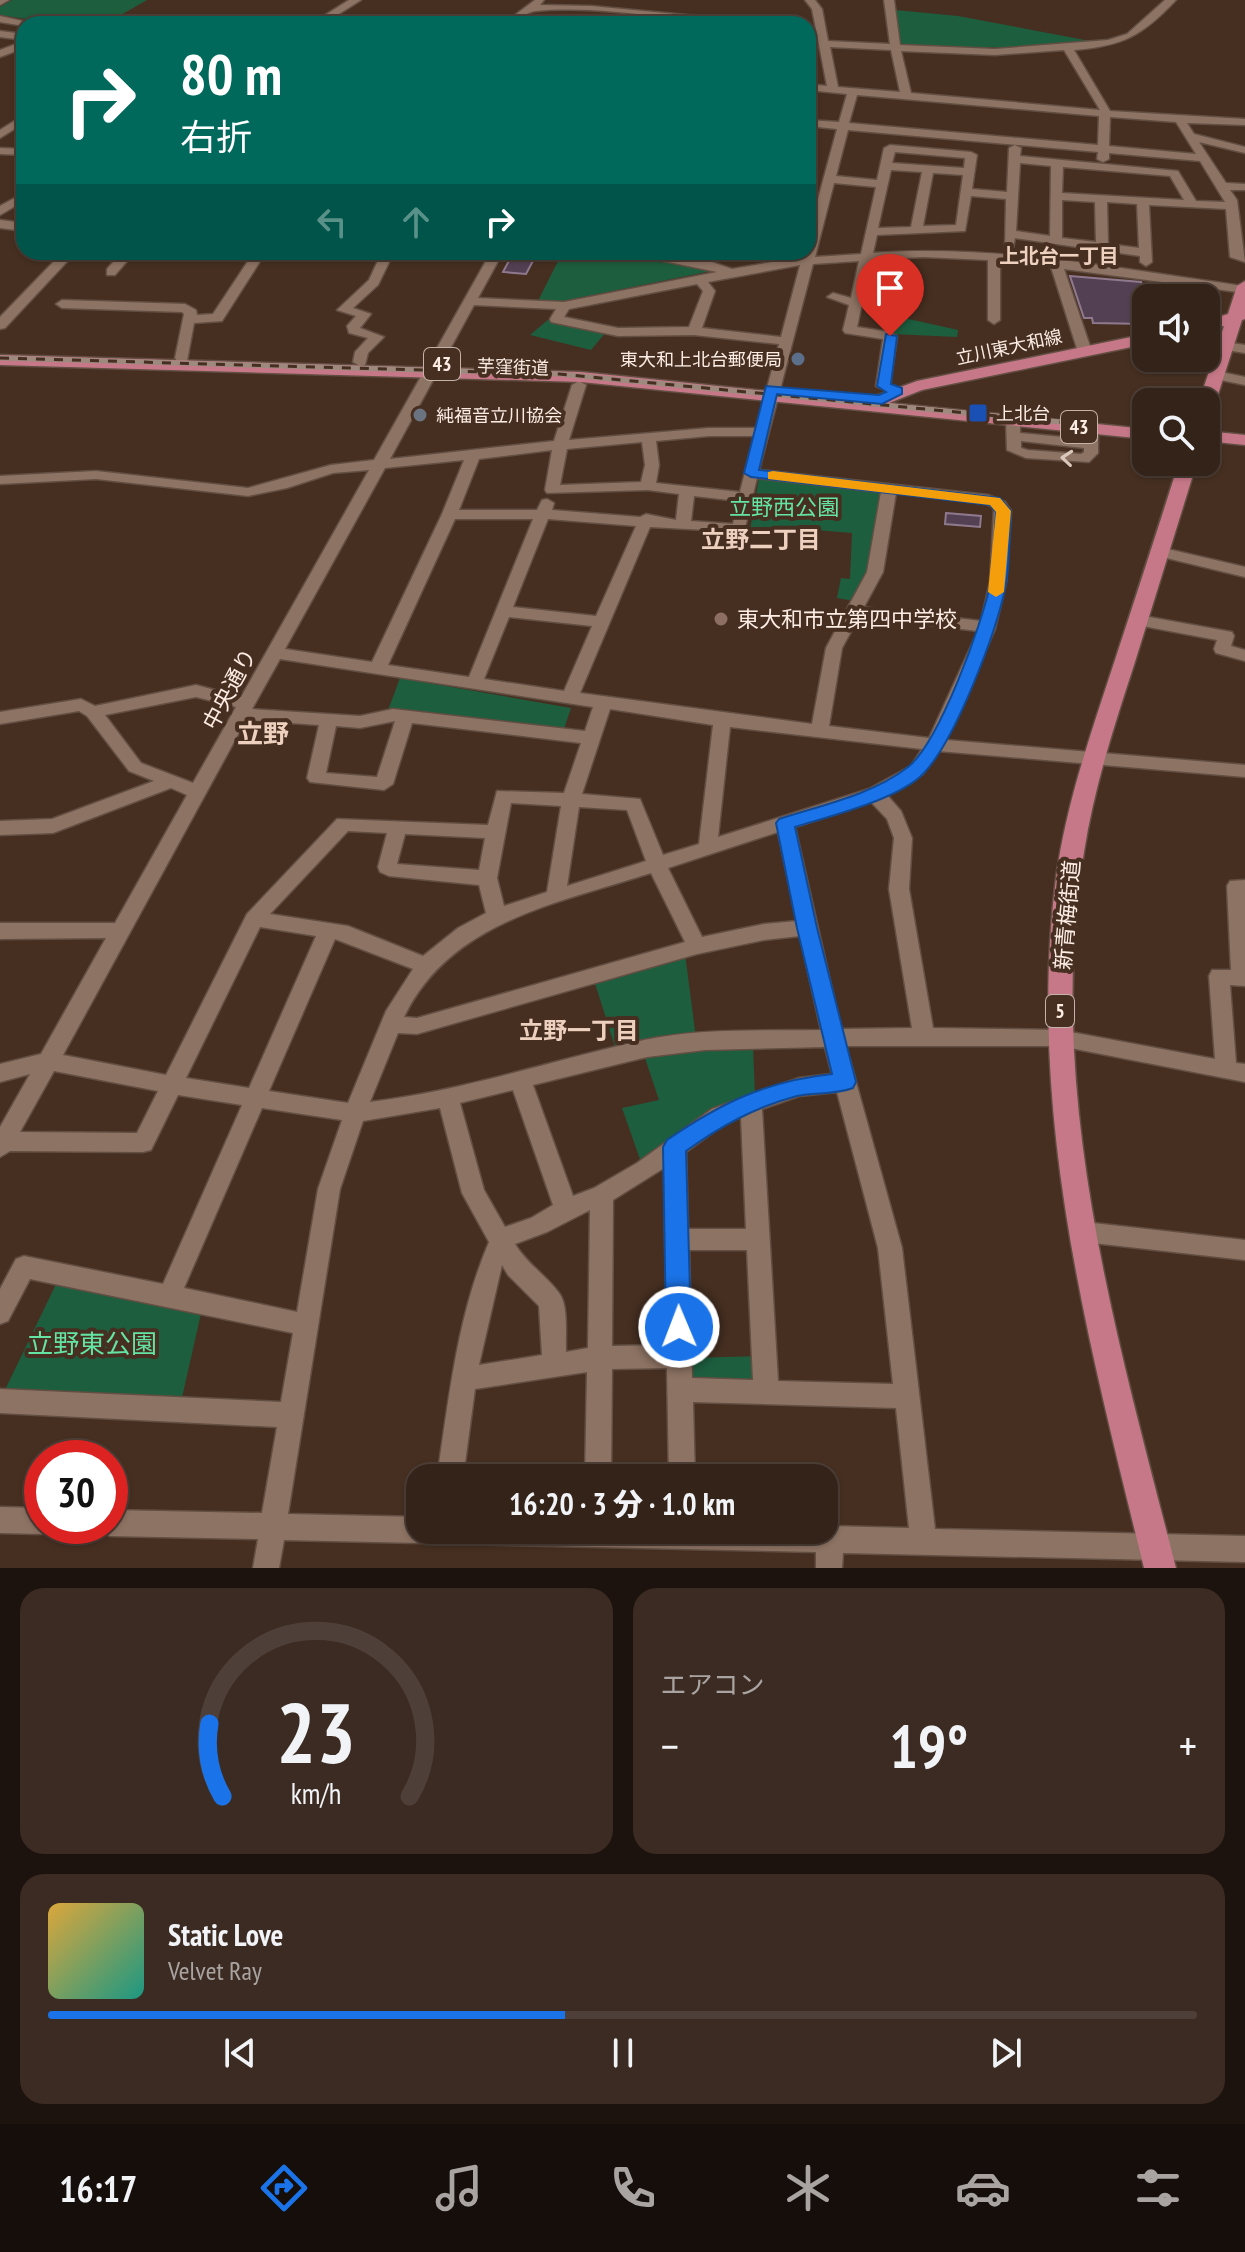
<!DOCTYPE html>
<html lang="ja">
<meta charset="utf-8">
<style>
:root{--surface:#342319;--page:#3c2b22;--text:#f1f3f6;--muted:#a9a4a2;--line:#4e4038;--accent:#1a73e8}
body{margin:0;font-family:"PT Sans Narrow","Noto Sans JP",sans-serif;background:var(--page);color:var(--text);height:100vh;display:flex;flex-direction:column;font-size:30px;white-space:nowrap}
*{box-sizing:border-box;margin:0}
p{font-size:26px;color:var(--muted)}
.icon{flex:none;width:44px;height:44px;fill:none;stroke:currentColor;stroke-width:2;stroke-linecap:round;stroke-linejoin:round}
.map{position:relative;height:1568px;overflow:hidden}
.sheet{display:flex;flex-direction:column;gap:20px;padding:20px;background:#1d130e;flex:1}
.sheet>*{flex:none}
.banner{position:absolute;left:16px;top:16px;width:800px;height:244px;border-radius:24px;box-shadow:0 2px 6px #0004,0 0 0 2px var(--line);background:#00695c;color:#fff;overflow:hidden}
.fabs{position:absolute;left:1132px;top:284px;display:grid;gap:16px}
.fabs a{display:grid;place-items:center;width:88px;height:88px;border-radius:16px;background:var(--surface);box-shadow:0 2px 6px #0004,0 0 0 2px var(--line);font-size:40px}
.speed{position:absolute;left:24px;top:1440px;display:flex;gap:16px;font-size:40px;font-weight:700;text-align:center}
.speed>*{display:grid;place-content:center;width:104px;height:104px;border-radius:50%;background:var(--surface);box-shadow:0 2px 6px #0004,0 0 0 2px var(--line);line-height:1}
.speed .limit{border:12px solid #d22;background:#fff;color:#111}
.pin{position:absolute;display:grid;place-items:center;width:68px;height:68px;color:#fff;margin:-82px -34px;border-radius:50% 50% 50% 0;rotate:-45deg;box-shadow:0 0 8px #0007}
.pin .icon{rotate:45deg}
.me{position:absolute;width:88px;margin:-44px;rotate:359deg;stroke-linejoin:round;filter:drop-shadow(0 0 6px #0008)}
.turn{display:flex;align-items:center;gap:28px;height:168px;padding:0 32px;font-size:36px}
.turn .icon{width:104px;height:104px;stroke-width:2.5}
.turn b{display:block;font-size:56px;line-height:68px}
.lanes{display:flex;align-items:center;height:76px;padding:0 32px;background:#0003;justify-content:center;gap:40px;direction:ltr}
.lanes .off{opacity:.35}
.big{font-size:60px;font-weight:800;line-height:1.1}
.sheet .widget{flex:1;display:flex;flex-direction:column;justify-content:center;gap:12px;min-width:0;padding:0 28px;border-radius:24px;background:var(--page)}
.sheet .dial{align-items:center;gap:0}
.dial svg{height:208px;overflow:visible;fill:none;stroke:var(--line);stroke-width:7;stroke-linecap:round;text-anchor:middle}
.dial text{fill:var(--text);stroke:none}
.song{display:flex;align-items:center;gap:24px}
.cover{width:96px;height:96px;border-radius:12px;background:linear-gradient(135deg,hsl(40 70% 55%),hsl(170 70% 35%))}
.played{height:8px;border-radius:4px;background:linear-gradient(90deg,var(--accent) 45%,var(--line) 45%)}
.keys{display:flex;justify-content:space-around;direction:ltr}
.heat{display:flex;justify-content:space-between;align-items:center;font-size:44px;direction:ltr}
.sheet .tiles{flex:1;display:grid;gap:20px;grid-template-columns:1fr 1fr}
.widget:last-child{grid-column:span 2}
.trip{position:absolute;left:406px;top:1464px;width:432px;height:80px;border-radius:24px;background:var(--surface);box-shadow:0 2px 6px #0004,0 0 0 2px var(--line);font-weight:800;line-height:80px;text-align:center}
.tabs{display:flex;height:128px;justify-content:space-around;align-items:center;background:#150e0a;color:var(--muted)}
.tabs .icon{width:56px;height:56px}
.tabs .active{color:var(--accent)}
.tabs b{font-size:36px;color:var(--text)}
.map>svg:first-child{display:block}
.green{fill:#1d5e3f}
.building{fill:#544053;stroke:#8f798e;stroke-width:2}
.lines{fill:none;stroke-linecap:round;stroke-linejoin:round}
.minor-casing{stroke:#624e42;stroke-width:3}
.major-casing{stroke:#624e42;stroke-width:3}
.minor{fill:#8d7363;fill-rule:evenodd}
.major{fill:#c77888;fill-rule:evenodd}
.rail-casing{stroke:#9d897e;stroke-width:5}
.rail{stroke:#462f21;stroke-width:3;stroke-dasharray:9;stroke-linecap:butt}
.oneway{stroke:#dbc8bd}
.route{fill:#1a73e8;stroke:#114b97;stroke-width:2}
.slow{fill:#f59e0b}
.service-dot{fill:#5c6f8a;stroke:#462f21;stroke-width:3}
.transit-dot{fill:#1a4fb4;stroke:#462f21;stroke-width:3}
.worship-dot{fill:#6b7280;stroke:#462f21;stroke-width:3}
.education-dot{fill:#8d6e63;stroke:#462f21;stroke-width:3}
.labels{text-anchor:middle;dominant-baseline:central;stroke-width:8;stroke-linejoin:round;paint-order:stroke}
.far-street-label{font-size:18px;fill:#fcece4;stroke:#462f21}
.far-poi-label{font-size:18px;fill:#fcece4;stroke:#462f21;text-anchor:start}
.far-neighbourhood-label{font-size:20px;font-weight:bold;fill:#eed0bf;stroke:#462f21}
.shield{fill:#462f21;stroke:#c5b3aa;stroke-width:2}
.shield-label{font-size:20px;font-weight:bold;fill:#fcece4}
.park-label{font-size:22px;fill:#63e4a2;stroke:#462f21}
.poi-label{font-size:22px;fill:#fcece4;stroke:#462f21;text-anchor:start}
.street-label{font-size:22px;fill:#fcece4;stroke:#462f21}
.neighbourhood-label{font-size:24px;font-weight:bold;fill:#eed0bf;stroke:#462f21}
.quarter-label{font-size:26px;font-weight:bold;fill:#eed0bf;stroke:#462f21}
.near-park-label{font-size:26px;fill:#63e4a2;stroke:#462f21}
</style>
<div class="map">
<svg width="1245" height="1568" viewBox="0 0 1245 1568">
<rect width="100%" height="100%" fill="#462f21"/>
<g class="green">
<polygon points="12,0 147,0 105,24 60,24 0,15 0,7"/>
<path d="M895 10 958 16 1090 41 1087 44C1024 49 962 48 899 45Z"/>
<polygon points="561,255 712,266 716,270 563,301 538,301"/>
<polygon points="895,316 958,330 957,337 892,334"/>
<polygon points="549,319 606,332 591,350 530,335"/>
<polygon points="759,478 882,491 872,569 854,601 837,598 841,578 850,579 852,533 815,530 810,536 750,530"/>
<polygon points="400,678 571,708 564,729 387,713"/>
<polygon points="685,954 696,1038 616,1050 594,980"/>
<polygon points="753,1047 755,1095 642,1165 622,1108 659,1100 643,1052"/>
<polygon points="58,1280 202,1309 181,1402 3,1394"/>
<polygon points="763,1356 763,1389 687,1388 688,1358"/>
</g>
<g class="building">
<polygon points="512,255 534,259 526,274 503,272"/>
<polygon points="1070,276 1141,282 1146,293 1146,324 1093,323 1092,318 1084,318"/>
<polygon points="946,513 981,516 980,527 945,524"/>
</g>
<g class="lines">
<g class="minor-casing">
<g id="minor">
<polygon points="0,0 9,0 0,5"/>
<polygon points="349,0 361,0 323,24 311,24"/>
<path d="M535 0H544L540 5 591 6 749 21 754 24C684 24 604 4 536 11 523 12 520 24 503 24Z"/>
<path d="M805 0H815L822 9 828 41 890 44 884 0H894L900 45 995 49 1108 40 1127 34 1165 0H1176C1142 36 1123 46 1074 50L1110 111 1245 119V125L1187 123 1194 134 1245 147V153L1199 142 1226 183 1245 184V190H1230L1237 200 1245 262 1230 257 1226 209 1149 205 1152 262 1146 266 1140 262V256L1015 238 1013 249H1005L1006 199 971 196 965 231 877 235 873 253C997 244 1120 269 1243 286L1245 293 1064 269 1092 352 1085 356 1078 352 1051 267 1000 260V320L994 324 988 320V260L923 257 871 260 857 327 890 332 897 336 890 384 904 391 897 395 876 386 883 339 845 333 843 330 849 305 827 297 833 293 851 298 859 261 813 264 759 470 988 495 1005 502 1011 511 1006 582 995 629 946 740 1245 765V777L938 751 923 774 887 795 901 811 912 838 909 889 933 1028 1060 1030 1215 1059 1209 976 1212 970H1231L1227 886 1230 881 1245 880V986L1230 985 1236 1063 1245 1064V1082L1060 1046H846L902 1248 935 1529 1245 1536V1562L843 1553 842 1568H816V1552L284 1540 279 1568H253L258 1539 110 1536 101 1532 98 1526H110V1510L262 1513 277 1427 0 1413V1389L281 1402 293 1333 30 1279 8 1321 0 1324V1289L16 1259 24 1256 163 1284 242 1105 178 1095 151 1150 143 1152 10 1151 0 1157V1127L30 1074 0 1082V1064L41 1054 106 938 0 939V923H115L187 795 171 788 53 833 0 835V821L52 819 154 781 129 771 87 716 79 711 0 724V712L81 699 95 706 196 685 241 697 369 470 333 473 287 488 248 496 96 479 0 484V476L96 471 248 488 331 465 374 460 491 252H503L478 298 564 302 717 272 659 260 530 256 524 252 659 253 709 261 732 269 802 257 804 252H808V236L837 129 808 126V120L839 122 847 94 808 90V84L827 86 812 9ZM830 47 891 50 900 92 838 87ZM1064 50 1100 110 911 93 901 51 995 55ZM857 95 1099 116 1098 145 849 123ZM1110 117 1176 122 1196 154 1109 146ZM848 130 1098 152 1097 159 1103 162 1109 159V153L1200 161 1225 202 1196 201 1178 171 1020 156 1021 148 1015 145 1009 148 1007 192 972 189 977 155 971 152 890 145 884 148 877 180 836 176ZM895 152 965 158 964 168 892 163ZM1020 163 1051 166 1050 236 1016 231ZM1063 167 1170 176 1184 200 1062 193ZM891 170 922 172 911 227 878 228ZM933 173 963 175 956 225 923 226ZM834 183 876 187 861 254 815 257ZM1062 200 1095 202 1096 242 1062 238ZM1107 202 1137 204 1139 248 1108 244ZM800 265 781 337 702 328 715 291 708 282ZM697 284 703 291 689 327 618 328 564 317 569 309ZM474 305 556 309 550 319 551 322 618 336 694 335 779 344 756 428H709L569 440 586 385 579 381 572 385 554 441 390 459ZM709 436H754L740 492 656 483 659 465 656 441ZM642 442 645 465 641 482 560 485 567 449ZM552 450 545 490 547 493 648 490 679 494 676 520 646 514 640 517 552 510 554 503 547 499 542 500 537 510H459L479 459ZM464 460 442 514 372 662 285 649 385 468ZM757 478 881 492 867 572 826 648 812 724 580 693 650 527 744 532ZM896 493 985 503 994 508 990 582 981 621 864 607 883 572ZM694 496 738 501 733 524 691 521ZM455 519H533L469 677 388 665ZM548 519 636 526 596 616 513 607ZM509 617 592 626 564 691 484 679ZM859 617 978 631 929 738 829 726 842 648ZM280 659 593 707 585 731 393 709 360 716 252 709ZM196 697 236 707 193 783 141 763 105 715ZM610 709 713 725 699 844 663 855 640 799 582 794ZM246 720 319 725 307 778 310 782 384 790 393 784 412 723 581 743 564 793 497 791 488 825 337 819 247 914 166 1075 63 1055ZM395 721 377 777 326 773 336 726 360 728ZM730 727 922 749 911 766 869 789 718 837ZM871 802 887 819 894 838 889 889 912 1028 841 1029 795 827ZM511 803 561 806 547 892 504 906 497 878ZM579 807 627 810 646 861 567 886ZM348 831 387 833 378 867 380 872 389 876 479 885 486 913 458 928 423 956 348 926 270 914ZM778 832 797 921 764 924 702 937 668 868ZM405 834 485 838 479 870 397 864ZM651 873 685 942 417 1018 404 1017C450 921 559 903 651 873ZM260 927 316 936 249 1088 186 1078ZM800 936 821 1030C763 1031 701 1028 644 1040 553 1060 463 1091 370 1102L398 1033 417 1034 697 954 764 940ZM335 939 413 969 386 1011 348 1103 269 1091ZM825 1047 832 1074 799 1078 712 1109 637 1163 594 1188 573 1196 533 1085 647 1057 705 1050ZM54 1071 158 1091 137 1133 20 1132ZM513 1090 553 1205 531 1218 505 1227 484 1190 460 1103ZM837 1092 878 1248 893 1384 778 1381 762 1109 799 1096ZM262 1108 342 1120 318 1189 297 1312 184 1288ZM440 1108 462 1193 489 1242C457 1317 449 1398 437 1478H463L475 1389 587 1372 585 1478H611L612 1369 667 1368 669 1478H695L693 1402 896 1408 909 1528 830 1526H824V1530H420V1517L288 1514 340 1189 363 1121ZM741 1117 746 1229H688L686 1152 728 1121ZM664 1168 667 1345 612 1346 613 1200ZM590 1210 588 1348 566 1352C565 1336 569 1306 559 1293 546 1275 527 1264 515 1244L547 1232ZM689 1250H747L753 1380 692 1378ZM502 1265 508 1275 539 1306 542 1355 479 1365Z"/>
<polygon points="0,16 36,24 24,26 0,22"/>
<polygon points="0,31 24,34 24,40 0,37"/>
<polygon points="24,41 24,48 0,57 0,50"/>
<polygon points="24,115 24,123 0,138 0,130"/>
<polygon points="0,148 24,149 24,155 0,154"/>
<polygon points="24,193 24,201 0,215 0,206"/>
<polygon points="0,220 24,223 24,231 0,228"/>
<polygon points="63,252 76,252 5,328 0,329 0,317"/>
<polygon points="122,252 135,252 115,275 107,275 107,269"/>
<polygon points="254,252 266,252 222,321 194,323 187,361 177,361 175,358 184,314 182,312 62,308 56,304 62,300 185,304 196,310 197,315 213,314"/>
<polygon points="382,252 394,252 378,285 353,308 371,314 360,328 384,337 368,353 365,365 360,366 353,362 355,352 368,338 349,333 347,326 356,316 337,310 369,280"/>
<polygon points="1225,342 1245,345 1245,353 1220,349 1220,343"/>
<polygon points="1216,371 1245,377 1245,385 1211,378 1211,372"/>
<path d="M1070 414 1098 428V453L1089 462 1026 458 1007 450 1006 420 1013 416 1020 420V433L1084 439V430L1063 418ZM1021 441 1084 448V452L1081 454 1028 450 1021 448Z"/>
<polygon points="1159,547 1245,567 1245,577 1154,555 1151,552 1154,549"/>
<polygon points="1138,615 1232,632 1234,636 1231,646 1245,650 1245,661 1216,653 1214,649 1217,640 1132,624 1130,620"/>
<polygon points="1084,1222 1245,1240 1245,1260 1084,1242 1076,1239 1073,1232 1076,1225"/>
<polygon points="0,1507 42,1508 42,1526 53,1526 51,1530 42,1534 0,1533"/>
</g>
</g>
<g class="major-casing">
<g id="major">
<polygon points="1245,281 1245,319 1242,320 1214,407 1206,412 1206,402 1199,402 1224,326 1206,331 1206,321 1228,314 1237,286"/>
<polygon points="1146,334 1146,344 922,390 889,403 1146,429 1146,439 581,382 0,365 0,355 581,372 875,402 876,396 917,381"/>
<polygon points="1206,431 1245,435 1245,445 1206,441"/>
<path d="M1179 462H1197C1176 530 1155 597 1134 665 1114 726 1094 788 1084 852 1044 1093 1117 1337 1176 1568H1144C1089 1343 1026 1112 1056 878 1066 804 1091 733 1114 663 1136 596 1158 529 1179 462Z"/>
</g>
</g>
<use href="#minor" class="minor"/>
<use href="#major" class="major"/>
<g class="rail-casing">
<polyline id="rail" points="0,358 559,374 1071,423"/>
</g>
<use href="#rail" class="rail"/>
</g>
<defs><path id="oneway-chevron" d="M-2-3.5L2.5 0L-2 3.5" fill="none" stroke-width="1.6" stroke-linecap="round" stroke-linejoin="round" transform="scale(2)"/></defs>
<use class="oneway" href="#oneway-chevron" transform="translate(1067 458) rotate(-175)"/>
<path class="route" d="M886 334 897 336 891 384 902 388V394L882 404 777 394 759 470 1000 498 1011 511C1009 535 1010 561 1006 584 997 631 956 739 924 773 900 799 830 816 795 827L817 928 856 1082 853 1088C835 1095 815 1092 797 1096 755 1107 721 1126 686 1151L691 1327 687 1335 679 1338 670 1335 666 1327 663 1147 667 1140C721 1103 766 1081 832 1074L797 928 776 823 779 819C822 805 872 795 908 767 939 743 982 624 990 585 995 561 994 535 996 512L990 505 751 477 744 473 766 386 879 395 886 392 877 386Z"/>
<polygon class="slow" points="773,471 1000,498 1011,511 1004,592 996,597 988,592 996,512 990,505 768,479 768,472"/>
<circle class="service-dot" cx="798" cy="359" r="8"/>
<rect class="transit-dot" x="968" y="403" width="20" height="20" rx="4"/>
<circle class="worship-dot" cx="420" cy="415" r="8"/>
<circle class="education-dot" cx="721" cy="619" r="8"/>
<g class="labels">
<g class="far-street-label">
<text transform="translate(1009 347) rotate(-12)">立川東大和線</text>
<text transform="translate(513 367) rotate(2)">芋窪街道</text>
</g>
<g class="far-poi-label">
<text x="782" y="359" text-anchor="end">東大和上北台郵便局</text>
<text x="996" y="413">上北台</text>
<text x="436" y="415">純福音立川協会</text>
</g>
<g class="far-neighbourhood-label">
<text x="1059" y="256">上北台一丁目</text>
</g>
<g class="shield">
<rect x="424" y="348" width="36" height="32" rx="6"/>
<rect x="1061" y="411" width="36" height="32" rx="6"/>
<rect x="1046" y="995" width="28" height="32" rx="6"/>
</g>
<g class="shield-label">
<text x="442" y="364">43</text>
<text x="1079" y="427">43</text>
<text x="1060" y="1011">5</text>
</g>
<g class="park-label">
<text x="784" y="507">立野西公園</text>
</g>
<g class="poi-label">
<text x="737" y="619">東大和市立第四中学校</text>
</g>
<g class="street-label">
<text transform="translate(229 689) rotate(-62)">中央通り</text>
<text transform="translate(1067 915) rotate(-85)">新青梅街道</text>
</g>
<g class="neighbourhood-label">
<text x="761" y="539">立野二丁目</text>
<text x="579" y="1030">立野一丁目</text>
</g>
<g class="quarter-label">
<text x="263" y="733">立野</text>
</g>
<g class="near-park-label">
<text x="92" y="1343">立野東公園</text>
</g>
</g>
</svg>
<div class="fabs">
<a><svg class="icon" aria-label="sound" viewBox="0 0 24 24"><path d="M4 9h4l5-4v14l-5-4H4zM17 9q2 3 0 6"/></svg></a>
<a><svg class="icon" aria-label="search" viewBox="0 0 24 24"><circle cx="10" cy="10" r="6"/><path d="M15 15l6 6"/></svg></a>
</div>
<div class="speed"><div class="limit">30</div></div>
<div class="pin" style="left:890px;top:336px;background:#d93025"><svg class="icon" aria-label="arrive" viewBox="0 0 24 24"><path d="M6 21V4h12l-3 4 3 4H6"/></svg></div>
<svg class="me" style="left:679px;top:1327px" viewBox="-20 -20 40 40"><circle r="17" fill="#1a73e8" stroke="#fff" stroke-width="3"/><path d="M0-11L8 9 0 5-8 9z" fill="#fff"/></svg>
<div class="trip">16:20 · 3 分 · 1.0 km</div>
<div class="banner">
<div class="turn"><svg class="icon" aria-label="right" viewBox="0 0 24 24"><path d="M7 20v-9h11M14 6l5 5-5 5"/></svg><div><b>80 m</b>右折</div></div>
<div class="lanes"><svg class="icon off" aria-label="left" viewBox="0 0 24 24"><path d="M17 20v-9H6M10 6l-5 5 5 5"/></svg><svg class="icon off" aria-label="ahead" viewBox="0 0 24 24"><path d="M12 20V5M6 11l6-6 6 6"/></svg><svg class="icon" aria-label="right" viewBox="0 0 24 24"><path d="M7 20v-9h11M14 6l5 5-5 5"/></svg></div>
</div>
</div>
<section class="sheet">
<div class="tiles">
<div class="widget dial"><svg viewBox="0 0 100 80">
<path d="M14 69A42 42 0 1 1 86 69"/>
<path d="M14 69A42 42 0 0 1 9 41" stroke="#1a73e8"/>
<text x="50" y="56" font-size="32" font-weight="700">23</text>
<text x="50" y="72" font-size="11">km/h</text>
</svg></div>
<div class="widget"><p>エアコン</p>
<div class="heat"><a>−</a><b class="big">19°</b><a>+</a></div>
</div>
<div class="widget">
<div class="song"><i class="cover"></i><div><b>Static Love</b><p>Velvet Ray</p></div></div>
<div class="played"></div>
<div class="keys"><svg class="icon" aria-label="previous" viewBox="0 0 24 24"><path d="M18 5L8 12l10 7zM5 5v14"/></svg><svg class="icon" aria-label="pause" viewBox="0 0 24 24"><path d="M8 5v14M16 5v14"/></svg><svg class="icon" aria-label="next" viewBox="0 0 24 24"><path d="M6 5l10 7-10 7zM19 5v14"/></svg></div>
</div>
</div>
</section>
<nav class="tabs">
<b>16:17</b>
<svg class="icon active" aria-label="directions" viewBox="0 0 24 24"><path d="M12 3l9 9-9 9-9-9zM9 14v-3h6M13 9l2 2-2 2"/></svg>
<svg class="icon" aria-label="music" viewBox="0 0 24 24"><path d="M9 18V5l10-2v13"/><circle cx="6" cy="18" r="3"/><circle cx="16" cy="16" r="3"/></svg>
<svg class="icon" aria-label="phone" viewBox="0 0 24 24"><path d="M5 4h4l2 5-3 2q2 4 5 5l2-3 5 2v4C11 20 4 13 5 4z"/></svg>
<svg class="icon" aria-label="climate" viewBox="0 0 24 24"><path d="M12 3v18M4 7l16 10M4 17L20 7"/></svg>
<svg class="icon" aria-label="car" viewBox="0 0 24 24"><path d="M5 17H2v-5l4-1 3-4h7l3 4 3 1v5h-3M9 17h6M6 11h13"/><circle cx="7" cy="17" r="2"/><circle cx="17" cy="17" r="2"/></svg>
<svg class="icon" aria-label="filters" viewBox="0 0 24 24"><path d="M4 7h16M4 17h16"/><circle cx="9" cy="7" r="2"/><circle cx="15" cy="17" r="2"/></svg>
</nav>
